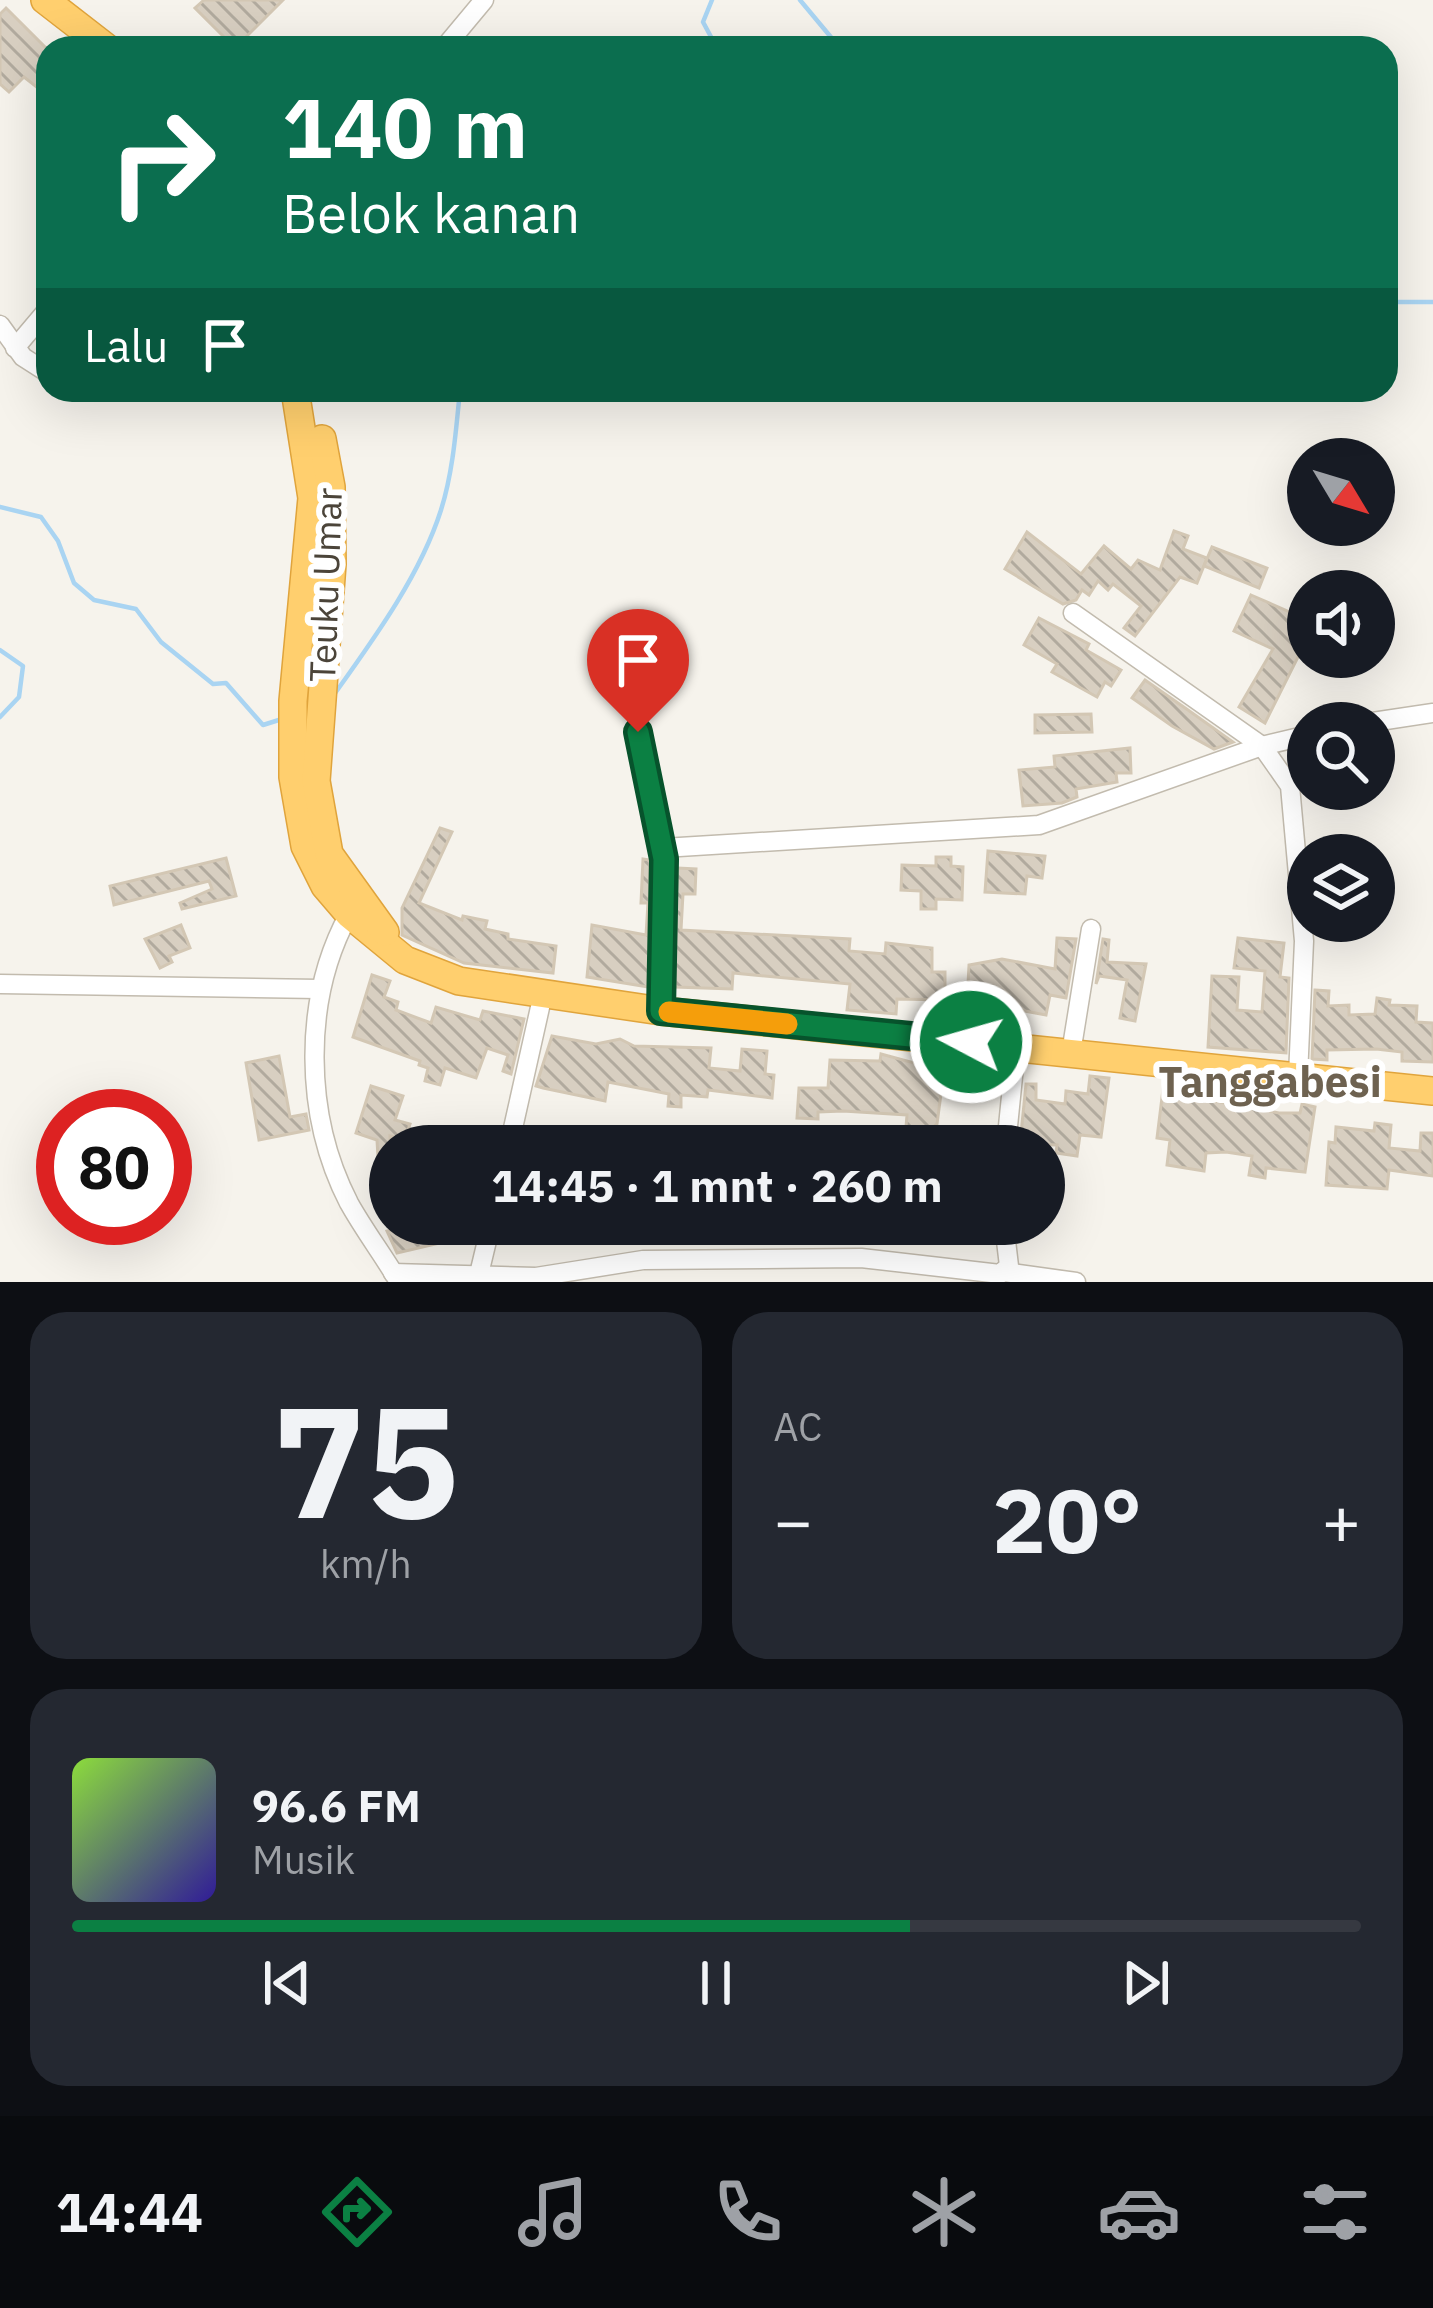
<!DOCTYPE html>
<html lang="id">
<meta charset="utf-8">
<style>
:root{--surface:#171b24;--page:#242831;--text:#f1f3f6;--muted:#9ea1a6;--line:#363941;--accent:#0b8043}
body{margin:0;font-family:"IBM Plex Sans",sans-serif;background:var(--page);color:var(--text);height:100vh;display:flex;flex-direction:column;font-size:45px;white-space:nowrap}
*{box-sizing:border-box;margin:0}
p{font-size:39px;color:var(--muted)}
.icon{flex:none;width:66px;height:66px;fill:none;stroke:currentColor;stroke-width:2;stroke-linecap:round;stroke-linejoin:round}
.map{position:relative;height:1282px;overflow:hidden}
.details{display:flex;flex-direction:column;gap:30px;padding:30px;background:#0d0f14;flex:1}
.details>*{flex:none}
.banner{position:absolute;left:36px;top:36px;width:1362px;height:366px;border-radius:36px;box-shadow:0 12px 48px #0002;background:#0b6e4f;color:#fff;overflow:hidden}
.needle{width:78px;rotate:128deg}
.buttons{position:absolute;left:1287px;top:438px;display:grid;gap:24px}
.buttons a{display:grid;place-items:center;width:108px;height:108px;border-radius:50%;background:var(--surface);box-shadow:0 12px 48px #0002;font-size:60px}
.speed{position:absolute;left:36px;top:1089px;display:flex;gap:24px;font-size:60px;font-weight:700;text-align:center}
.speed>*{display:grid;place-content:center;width:156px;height:156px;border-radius:50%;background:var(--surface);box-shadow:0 12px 48px #0002;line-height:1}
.speed .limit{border:18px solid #d22;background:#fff;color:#111}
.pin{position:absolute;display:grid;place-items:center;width:102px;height:102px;color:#fff;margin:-123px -51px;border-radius:50% 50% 50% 0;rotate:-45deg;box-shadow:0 0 12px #0007}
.pin .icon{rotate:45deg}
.me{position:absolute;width:132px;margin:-66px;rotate:276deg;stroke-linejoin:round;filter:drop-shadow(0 0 9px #0008)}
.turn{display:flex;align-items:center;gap:42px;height:252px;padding:0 48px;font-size:54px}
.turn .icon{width:156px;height:156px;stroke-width:2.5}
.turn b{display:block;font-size:84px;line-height:102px}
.then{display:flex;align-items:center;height:114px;padding:0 48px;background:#0003;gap:24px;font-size:45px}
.big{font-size:90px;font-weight:700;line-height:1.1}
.details .card{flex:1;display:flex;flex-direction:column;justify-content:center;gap:18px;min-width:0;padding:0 42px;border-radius:36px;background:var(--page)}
.details .dial{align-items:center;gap:0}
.dial b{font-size:156px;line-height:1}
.song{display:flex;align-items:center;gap:36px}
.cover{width:144px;height:144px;border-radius:18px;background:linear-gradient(135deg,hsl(90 70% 55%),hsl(250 70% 35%))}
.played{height:12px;border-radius:6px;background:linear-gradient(90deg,var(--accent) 65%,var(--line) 65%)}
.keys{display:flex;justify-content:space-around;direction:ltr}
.heat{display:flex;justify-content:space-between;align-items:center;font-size:66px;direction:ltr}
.details .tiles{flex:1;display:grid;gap:30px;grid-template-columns:1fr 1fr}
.card:last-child{grid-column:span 2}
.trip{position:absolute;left:369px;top:1125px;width:696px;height:120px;border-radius:60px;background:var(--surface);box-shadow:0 12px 48px #0002;font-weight:700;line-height:120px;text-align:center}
.menu{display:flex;height:192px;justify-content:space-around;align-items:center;background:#090b0e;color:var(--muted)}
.menu .icon{width:84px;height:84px}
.menu .on{color:var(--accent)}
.menu b{font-size:54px;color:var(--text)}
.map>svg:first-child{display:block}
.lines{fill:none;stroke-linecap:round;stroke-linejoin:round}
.stream{stroke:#a9d4f2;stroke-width:4.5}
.building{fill:url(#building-back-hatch);stroke:#d3c7b4;stroke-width:3}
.minor-casing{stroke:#c2bbae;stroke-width:21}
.highway-casing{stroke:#e0a43c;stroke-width:30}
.minor{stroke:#fff;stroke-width:18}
.highway{stroke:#ffcf6e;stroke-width:27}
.route-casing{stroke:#07532c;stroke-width:30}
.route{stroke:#0b8043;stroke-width:21}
.slow{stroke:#f59e0b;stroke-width:21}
.labels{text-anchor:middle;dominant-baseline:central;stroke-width:12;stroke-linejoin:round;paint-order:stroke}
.street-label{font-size:36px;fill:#4b4439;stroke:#fff}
.quarter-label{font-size:42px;font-weight:bold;fill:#6e6250;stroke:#fff}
</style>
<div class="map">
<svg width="1433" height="1282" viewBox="0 0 1433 1282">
<defs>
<pattern id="building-back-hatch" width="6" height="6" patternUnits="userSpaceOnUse" patternTransform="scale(3)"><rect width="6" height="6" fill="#d8cfc1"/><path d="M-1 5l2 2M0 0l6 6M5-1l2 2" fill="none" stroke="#b1aa9e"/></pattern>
</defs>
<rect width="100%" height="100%" fill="#f6f3ec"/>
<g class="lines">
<g class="stream">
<polyline points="712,0 703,22 717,48"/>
<polyline points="800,0 840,48"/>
<polyline points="1386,302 1433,302"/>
<polyline points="0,507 41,517 58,541 74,583 94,600 136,609 161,642 213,684 226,683 263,725 282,719"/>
<polyline points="0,650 23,666 19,697 0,717"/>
<path d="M333 696C373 640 420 576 441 510 453 472 456 430 460 390"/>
</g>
</g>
<g class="building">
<polygon points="204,0 283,0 235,48 195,8"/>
<polygon points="6,8 48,50 42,59 48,64 48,96 24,77 9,92 0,84 0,14"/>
<polygon points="1174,531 1188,536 1183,549 1207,558 1197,583 1180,577 1135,636 1124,628 1141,606 1113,584 1108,590 1098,581 1089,595 1082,590 1076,600 1063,604 1005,569 1027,532 1081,574 1104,546 1131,569 1138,560 1160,570"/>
<polygon points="1212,547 1267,568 1259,588 1204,566"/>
<polygon points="1251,595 1308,620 1298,657 1265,723 1239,707 1273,649 1234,631"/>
<polygon points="1039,618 1089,644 1086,650 1121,670 1111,686 1105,682 1097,697 1052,672 1057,664 1024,645"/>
<polygon points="1145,680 1188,710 1233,742 1214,749 1172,726 1132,698"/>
<polygon points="1091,714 1092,732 1035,733 1035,715"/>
<polygon points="1130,748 1131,773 1116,773 1117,782 1076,789 1077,797 1062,803 1023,806 1019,770 1055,767 1054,756"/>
<polygon points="440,828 452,832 419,903 462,920 463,916 487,921 485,929 508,934 508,939 556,946 553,973 464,963 402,935 402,908"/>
<polygon points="988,851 1045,856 1042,878 1027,876 1025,894 985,892"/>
<polygon points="936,857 951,857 951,866 963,867 962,900 936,899 936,909 921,909 921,891 901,890 902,865 936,866"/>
<polygon points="226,858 236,896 182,909 180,903 212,889 209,881 114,905 110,886"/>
<polygon points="643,859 650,860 648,987 587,977 592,925 646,935 648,903 641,903"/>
<polygon points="677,868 696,869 695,894 683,894 681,930 850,939 849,951 885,954 886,943 932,948 932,972 945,972 945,1000 897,999 896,1014 847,1010 850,984 733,973 732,989 675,987"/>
<polygon points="181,925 190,948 169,956 172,962 160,968 145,939"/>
<polygon points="1057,938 1076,939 1066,998 1050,995 1046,1015 1014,1009 1015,1005 967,1003 969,965 1002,959 1055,969"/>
<polygon points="1238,938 1284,943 1280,977 1289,978 1286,1053 1208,1047 1212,976 1239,977 1237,1010 1262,1012 1265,971 1234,968"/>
<polygon points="1103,939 1109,940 1107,962 1146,964 1135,1021 1120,1018 1127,980 1099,976 1096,984"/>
<polygon points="372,975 390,981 384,997 398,1002 396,1010 431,1023 436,1007 480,1020 483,1011 524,1019 511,1074 503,1071 508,1055 487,1048 476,1078 445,1068 440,1085 425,1081 428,1068 419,1065 420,1061 353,1037"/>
<polygon points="1315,990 1329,991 1328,1006 1349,1005 1349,1015 1375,1014 1377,998 1390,1000 1389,1005 1417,1006 1416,1022 1433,1023 1433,1062 1402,1061 1402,1052 1376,1049 1327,1050 1327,1060 1312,1059"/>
<polygon points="552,1036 596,1044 620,1039 634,1046 711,1048 709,1068 740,1071 742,1049 767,1051 765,1074 774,1075 772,1098 708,1090 707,1097 681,1095 681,1107 668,1106 669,1094 608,1082 605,1101 543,1088 536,1086"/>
<polygon points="881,1054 944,1071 937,1124 930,1130 906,1127 907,1115 843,1111 818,1112 818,1119 797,1118 799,1088 828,1088 830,1060 880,1061"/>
<polygon points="279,1056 290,1117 306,1114 309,1130 259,1140 246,1063"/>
<polygon points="1090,1076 1109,1078 1101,1137 1080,1135 1077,1156 1056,1153 1057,1145 1020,1144 1026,1084 1036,1084 1036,1100 1065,1104 1066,1091 1088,1094"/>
<polygon points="1164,1081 1176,1082 1175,1094 1215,1094 1214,1101 1279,1113 1300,1113 1302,1104 1315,1107 1305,1172 1266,1168 1265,1178 1249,1175 1252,1156 1226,1152 1206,1153 1204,1171 1167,1165 1170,1140 1157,1138"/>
<polygon points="371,1086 403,1096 395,1120 410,1124 405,1140 390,1136 390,1193 380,1193 377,1140 356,1133"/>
<polygon points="1375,1123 1391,1125 1389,1148 1420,1151 1421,1133 1433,1133 1433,1176 1389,1170 1387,1189 1326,1185 1329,1142 1335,1143 1336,1127 1374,1131"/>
<polygon points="417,1224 431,1224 436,1244 397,1253 387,1231"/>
</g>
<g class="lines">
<g class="minor-casing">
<g id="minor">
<polyline points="444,48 484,0"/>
<polyline points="0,325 23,357 48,373"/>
<polyline points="15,348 48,309"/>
<polyline points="1366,723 1433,713"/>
<polyline points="638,732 664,859 661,1011"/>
<polyline points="663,848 1039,825 1262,746 1073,613"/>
<path d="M349 914C302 1000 304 1116 349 1203 364 1230 383 1255 399 1282"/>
<polyline points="0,984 319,989"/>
<polyline points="1071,1053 1091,929"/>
<polyline points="1298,1076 1304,941 1290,786 1262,746 1308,735"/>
<polyline points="509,1146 543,994"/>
<polyline points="1006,1146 1016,1047"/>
<polyline points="1004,1272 1076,1282"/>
<polyline points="393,1273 536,1277 643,1260 861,1258 1000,1274 1009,1266 1004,1224"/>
<polyline points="479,1274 491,1224"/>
</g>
</g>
<g class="highway-casing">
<g id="highway">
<polyline points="45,0 107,48"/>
<polyline points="295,390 312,498 293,701 293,777 305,846 325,886 349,914 405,960 459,981 661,1011 1433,1091"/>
<polyline points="322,439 331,487 332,564 316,781 329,854 385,932"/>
</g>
</g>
<use href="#minor" class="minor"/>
<use href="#highway" class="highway"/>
</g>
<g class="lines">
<g class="route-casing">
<polyline id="route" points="638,732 664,859 661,1011 971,1042"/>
</g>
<use href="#route" class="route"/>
<polyline class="slow" points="669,1012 787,1024"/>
</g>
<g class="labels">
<g class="street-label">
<text transform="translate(325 585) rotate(-88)">Teuku Umar</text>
</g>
<g class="quarter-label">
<text x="1270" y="1081">Tanggabesi</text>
</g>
</g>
</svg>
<div class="buttons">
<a><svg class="needle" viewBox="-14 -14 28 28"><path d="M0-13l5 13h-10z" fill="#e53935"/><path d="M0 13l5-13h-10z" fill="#9ea1a6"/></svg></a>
<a><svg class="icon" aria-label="sound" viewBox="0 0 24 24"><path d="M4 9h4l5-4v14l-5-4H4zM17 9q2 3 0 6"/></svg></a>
<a><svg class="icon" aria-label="search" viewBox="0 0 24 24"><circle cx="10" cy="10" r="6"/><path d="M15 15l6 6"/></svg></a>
<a><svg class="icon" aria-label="layers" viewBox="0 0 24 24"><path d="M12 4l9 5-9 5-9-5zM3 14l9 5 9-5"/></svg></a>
</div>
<div class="speed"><div class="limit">80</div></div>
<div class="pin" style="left:638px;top:732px;background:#d93025"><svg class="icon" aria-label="arrive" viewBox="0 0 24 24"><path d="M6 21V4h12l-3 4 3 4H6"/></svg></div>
<svg class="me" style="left:971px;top:1042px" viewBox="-20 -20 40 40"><circle r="17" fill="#0b8043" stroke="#fff" stroke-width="3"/><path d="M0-11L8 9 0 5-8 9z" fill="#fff"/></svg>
<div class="trip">14:45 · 1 mnt · 260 m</div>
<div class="banner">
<div class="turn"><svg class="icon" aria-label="right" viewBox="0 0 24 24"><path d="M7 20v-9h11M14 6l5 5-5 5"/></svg><div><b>140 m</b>Belok kanan</div></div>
<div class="then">Lalu<svg class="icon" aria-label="arrive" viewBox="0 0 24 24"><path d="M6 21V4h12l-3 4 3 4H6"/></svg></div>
</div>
</div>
<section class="details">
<div class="tiles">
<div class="card dial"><b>75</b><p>km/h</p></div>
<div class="card"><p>AC</p>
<div class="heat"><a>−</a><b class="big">20°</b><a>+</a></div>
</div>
<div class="card">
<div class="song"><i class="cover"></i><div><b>96.6 FM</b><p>Musik</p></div></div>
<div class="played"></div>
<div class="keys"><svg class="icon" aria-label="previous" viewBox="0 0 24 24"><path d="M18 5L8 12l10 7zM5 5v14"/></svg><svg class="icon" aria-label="pause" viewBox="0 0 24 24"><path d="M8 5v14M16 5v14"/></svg><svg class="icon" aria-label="next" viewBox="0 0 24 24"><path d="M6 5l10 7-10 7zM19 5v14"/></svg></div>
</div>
</div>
</section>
<nav class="menu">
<b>14:44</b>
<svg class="icon on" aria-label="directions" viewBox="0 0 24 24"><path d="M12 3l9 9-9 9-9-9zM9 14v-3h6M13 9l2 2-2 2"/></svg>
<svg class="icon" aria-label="music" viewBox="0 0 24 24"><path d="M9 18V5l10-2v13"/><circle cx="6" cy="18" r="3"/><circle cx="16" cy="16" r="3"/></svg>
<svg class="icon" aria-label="phone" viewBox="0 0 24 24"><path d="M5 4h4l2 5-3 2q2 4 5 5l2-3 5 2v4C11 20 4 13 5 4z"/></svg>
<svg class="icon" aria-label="climate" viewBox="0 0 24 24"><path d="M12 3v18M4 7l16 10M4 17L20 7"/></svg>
<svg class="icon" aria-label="car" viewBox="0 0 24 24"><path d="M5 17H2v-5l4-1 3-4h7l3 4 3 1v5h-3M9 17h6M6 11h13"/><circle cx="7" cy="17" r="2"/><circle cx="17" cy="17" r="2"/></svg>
<svg class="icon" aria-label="filters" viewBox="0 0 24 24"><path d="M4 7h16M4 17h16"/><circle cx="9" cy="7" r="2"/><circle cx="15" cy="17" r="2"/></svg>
</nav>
